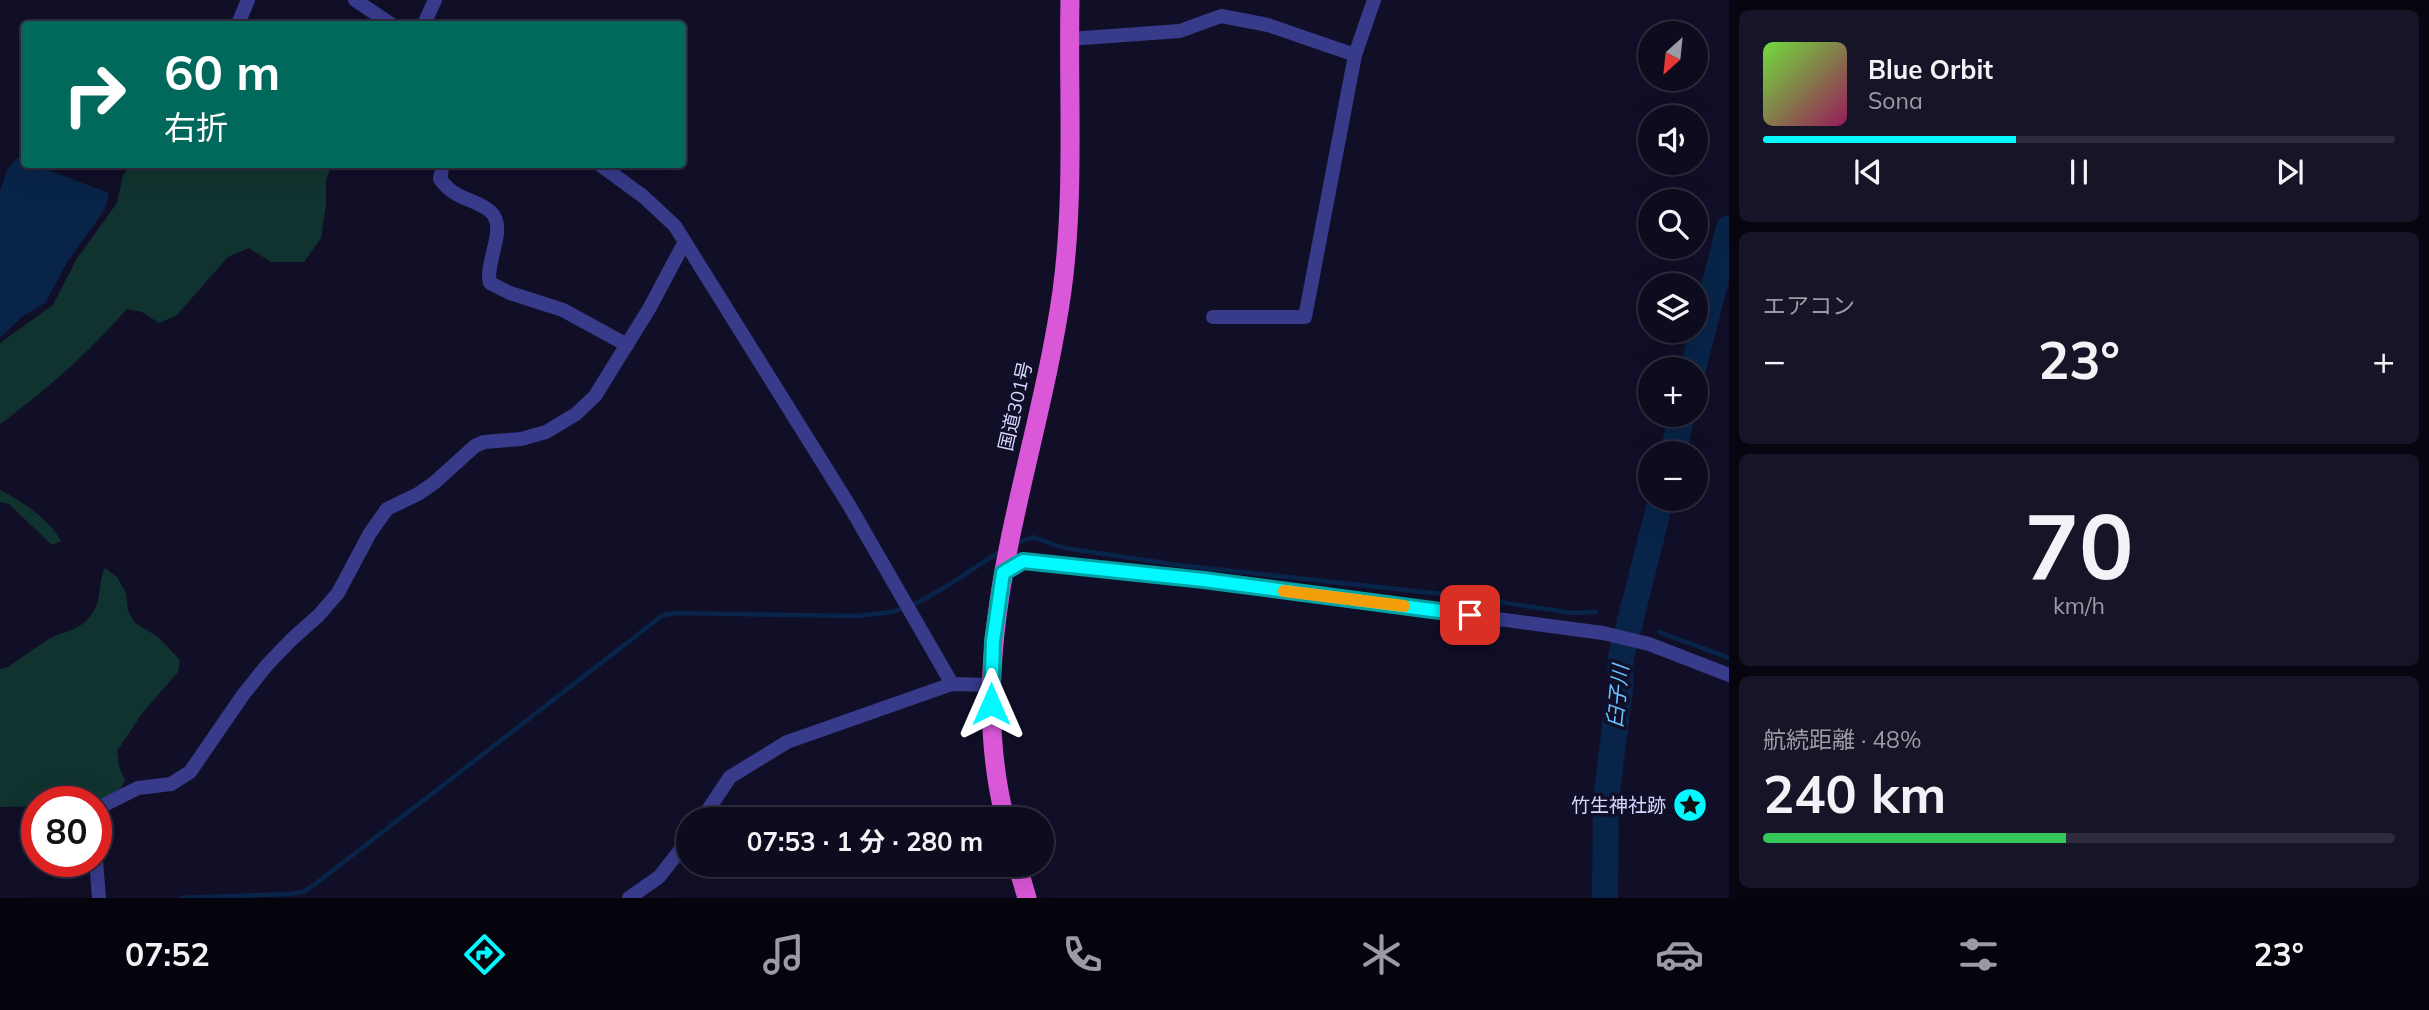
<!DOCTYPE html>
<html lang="ja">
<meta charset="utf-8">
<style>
:root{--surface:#0d0b1e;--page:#161427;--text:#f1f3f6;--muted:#9a9ba4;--line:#2d2b3c;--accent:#02f9ff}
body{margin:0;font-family:Mulish,"Noto Sans JP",sans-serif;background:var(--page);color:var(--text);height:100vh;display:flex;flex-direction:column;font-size:26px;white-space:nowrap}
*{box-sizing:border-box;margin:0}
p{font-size:23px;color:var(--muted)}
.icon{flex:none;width:38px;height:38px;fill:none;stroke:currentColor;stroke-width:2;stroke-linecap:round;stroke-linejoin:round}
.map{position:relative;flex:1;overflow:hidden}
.sheet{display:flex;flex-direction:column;gap:10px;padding:10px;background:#070610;width:700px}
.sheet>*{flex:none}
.guide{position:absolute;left:21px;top:21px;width:665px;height:147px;border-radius:7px;box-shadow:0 7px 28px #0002,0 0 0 2px var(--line);background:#00695c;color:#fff;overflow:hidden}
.needle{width:46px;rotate:207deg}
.fabs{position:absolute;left:1638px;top:21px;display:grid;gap:14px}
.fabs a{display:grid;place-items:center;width:70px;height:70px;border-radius:50%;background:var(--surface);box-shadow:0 7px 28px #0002,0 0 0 2px var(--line);font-size:35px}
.speed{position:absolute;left:21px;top:786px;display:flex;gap:14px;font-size:35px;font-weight:700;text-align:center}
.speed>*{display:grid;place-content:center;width:91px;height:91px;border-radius:50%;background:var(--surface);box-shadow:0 7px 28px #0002,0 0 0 2px var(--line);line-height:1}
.speed .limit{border:10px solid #d22;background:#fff;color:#111}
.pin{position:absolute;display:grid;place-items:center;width:60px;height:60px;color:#fff;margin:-30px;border-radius:14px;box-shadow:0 4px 10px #0006}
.me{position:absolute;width:77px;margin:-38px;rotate:0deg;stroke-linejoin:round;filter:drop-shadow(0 0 5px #0008)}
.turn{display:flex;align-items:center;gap:24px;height:147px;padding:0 28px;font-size:32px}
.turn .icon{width:91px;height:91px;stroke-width:2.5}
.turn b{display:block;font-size:49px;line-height:60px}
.big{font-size:52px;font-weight:700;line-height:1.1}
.sheet .tile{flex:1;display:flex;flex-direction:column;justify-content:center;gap:10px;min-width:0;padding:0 24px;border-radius:10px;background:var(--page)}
.sheet .dial{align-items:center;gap:0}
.dial b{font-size:91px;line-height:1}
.song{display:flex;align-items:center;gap:21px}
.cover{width:84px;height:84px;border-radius:10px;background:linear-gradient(135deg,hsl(100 70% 55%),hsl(330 70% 35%))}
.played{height:7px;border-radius:4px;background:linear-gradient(90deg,var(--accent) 40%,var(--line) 40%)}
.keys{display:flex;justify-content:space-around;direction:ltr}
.heat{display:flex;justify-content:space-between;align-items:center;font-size:38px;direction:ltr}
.charge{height:10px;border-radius:5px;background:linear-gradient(90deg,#34c759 48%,var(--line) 0)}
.trip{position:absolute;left:676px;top:807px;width:378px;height:70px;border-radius:35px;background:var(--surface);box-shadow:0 7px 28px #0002,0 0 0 2px var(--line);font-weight:700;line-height:70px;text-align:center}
.dock{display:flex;height:112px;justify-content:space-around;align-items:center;background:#05040c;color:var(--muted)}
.dock .icon{width:49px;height:49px}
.dock .current{color:var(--accent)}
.dock b{font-size:32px;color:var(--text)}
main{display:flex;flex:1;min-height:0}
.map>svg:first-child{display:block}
.green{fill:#11332f}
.water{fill:#082448}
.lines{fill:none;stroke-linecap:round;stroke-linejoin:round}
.stream{stroke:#082448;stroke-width:4.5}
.river{stroke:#082448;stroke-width:26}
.minor{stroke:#373b8a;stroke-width:14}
.trunk{stroke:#da57d8;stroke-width:19}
.route-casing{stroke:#01a2a6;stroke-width:18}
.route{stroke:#02f9ff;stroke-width:12}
.slow{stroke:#f59e0b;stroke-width:12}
.labels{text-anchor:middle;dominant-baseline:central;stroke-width:7;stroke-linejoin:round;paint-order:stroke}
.street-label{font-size:19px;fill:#d7d6ff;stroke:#110f28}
.poi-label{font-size:19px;fill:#d7d6ff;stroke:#110f28;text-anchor:end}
.water-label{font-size:21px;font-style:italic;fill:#64c3ff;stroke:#110f28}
</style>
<main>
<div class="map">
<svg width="1729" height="898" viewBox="0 0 1729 898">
<rect width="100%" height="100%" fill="#110f28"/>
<g class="green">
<path d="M131 165H332L326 180V205L321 238 304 262H271L249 248 228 257 176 316 159 323 142 312 127 309C87 354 48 389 0 424V343L53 305 76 260 117 203 123 175Z"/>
<path d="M0 490C24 503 48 518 61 541L52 545 9 504 0 502Z"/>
<path d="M105 568 117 577 126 593 128 611 135 623 158 637 180 660 178 672 143 712 117 751 119 766 125 780 120 791 96 802H37V806L0 807V669L8 667C21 658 35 648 49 639 65 630 80 631 91 615 103 599 97 584 105 568Z"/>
</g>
<polygon class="water" points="17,158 24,160 24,164 35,165 109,193 105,209 68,261 45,303 23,316 0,338 0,191 7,170"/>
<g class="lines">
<g class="stream">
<polyline points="1017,543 1033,537 1064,548 1178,565 1460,596 1572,613 1596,612"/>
<path d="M912 605C944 591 972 568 1003 550"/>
<polyline points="1619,617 1641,627"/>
<polyline points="1659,632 1729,658"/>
<polyline points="181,898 290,894 303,892 314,885 663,615 676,613 857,616 892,612 903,608"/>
</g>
<g class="river">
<polyline points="1693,369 1729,228"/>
<polyline points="1673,453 1682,415"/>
<polyline points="1605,898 1606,799 1620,688 1621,657 1661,499"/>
</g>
<g class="minor">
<polyline points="355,0 391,24"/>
<polyline points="238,24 248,0"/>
<polyline points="424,24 435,0"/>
<polyline points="1069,39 1180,31 1221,16 1268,25 1355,55"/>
<path d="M443 164 440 179C457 202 474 197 491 212 508 228 484 264 490 283L510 293 563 310 627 345"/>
<polyline points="599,164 644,197 675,226 849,505 952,684"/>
<polyline points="1213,317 1305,317 1355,55 1374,0"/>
<polyline points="1003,573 1023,561 1204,580 1603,633 1649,644 1729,675"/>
<polyline points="96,809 138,788 171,784 190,772 243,695 267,665 291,640 319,615 338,593 370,533 387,509 418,494 434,483 475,446 484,442 521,439 546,432 576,414 595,396 649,309 682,247 686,244"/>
<polyline points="702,819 730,777 787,742 952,684 990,685"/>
<polyline points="96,860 99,898"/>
<polyline points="629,898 659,877 688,840"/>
</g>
<g class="trunk">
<path d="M1005 819C960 637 1037 469 1062 291 1075 195 1068 97 1070 0"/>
<polyline points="1017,864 1027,898"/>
</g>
</g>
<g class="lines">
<g class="route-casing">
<polyline id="route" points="991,704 993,641 1003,573 1023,561 1204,580 1470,615"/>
</g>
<use href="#route" class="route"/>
<polyline class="slow" points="1284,591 1404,606"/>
</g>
<defs>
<g id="sight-disc" transform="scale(1.75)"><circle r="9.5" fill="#02f9ff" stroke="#110f28"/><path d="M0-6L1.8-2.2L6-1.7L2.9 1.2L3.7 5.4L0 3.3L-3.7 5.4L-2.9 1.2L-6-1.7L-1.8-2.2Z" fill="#111"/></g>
</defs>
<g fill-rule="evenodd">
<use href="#sight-disc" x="1690" y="805"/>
</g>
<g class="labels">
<g class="street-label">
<text transform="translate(1015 406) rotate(-77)">国道301号</text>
</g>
<g class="poi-label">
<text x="1666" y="805">竹生神社跡</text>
</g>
<g class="water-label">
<text transform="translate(1617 696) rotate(-84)">臼子川</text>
</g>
</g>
</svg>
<div class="fabs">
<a><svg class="needle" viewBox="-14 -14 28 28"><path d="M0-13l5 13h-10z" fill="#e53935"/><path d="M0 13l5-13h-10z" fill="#9a9ba4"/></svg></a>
<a><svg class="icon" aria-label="sound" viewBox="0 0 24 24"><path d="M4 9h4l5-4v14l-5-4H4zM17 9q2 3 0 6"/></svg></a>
<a><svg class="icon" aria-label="search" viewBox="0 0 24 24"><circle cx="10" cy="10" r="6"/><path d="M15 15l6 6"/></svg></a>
<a><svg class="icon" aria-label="layers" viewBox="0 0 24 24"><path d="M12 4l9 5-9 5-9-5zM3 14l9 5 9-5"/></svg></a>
<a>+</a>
<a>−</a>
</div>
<div class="speed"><div class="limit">80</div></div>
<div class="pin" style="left:1470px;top:615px;background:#d93025"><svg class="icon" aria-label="arrive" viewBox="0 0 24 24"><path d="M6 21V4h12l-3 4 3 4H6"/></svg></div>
<svg class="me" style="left:991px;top:704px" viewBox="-20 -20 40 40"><path d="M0-17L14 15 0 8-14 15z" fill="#02f9ff" stroke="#fff" stroke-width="4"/></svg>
<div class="trip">07:53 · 1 分 · 280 m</div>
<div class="guide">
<div class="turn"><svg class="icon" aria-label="right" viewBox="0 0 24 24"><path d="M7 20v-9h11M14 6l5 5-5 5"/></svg><div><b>60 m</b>右折</div></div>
</div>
</div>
<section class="sheet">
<div class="tile">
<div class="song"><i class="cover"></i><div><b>Blue Orbit</b><p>Sona</p></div></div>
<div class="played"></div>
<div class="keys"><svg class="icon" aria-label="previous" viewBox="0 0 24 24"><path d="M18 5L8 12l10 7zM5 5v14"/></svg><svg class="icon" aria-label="pause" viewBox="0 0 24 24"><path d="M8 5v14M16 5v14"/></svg><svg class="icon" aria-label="next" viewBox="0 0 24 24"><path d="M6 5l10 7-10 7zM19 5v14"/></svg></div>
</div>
<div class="tile"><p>エアコン</p>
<div class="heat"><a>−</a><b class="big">23°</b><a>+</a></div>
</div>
<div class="tile dial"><b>70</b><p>km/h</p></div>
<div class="tile"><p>航続距離 · 48%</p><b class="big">240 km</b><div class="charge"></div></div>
</section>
</main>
<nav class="dock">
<b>07:52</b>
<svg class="icon current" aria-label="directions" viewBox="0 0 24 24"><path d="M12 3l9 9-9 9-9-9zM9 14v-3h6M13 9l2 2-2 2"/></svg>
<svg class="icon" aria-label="music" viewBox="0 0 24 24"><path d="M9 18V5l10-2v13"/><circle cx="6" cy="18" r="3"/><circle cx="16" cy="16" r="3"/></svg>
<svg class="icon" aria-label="phone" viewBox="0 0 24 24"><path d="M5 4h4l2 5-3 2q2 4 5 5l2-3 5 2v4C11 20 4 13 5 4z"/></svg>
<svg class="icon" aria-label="climate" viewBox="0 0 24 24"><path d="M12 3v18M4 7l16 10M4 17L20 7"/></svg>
<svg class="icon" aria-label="car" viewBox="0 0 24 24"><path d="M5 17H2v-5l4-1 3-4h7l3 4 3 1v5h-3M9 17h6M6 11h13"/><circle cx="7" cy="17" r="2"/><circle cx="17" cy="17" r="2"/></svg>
<svg class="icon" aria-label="filters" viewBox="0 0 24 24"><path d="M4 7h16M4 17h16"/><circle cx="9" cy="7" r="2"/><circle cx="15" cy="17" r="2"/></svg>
<b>23°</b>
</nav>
